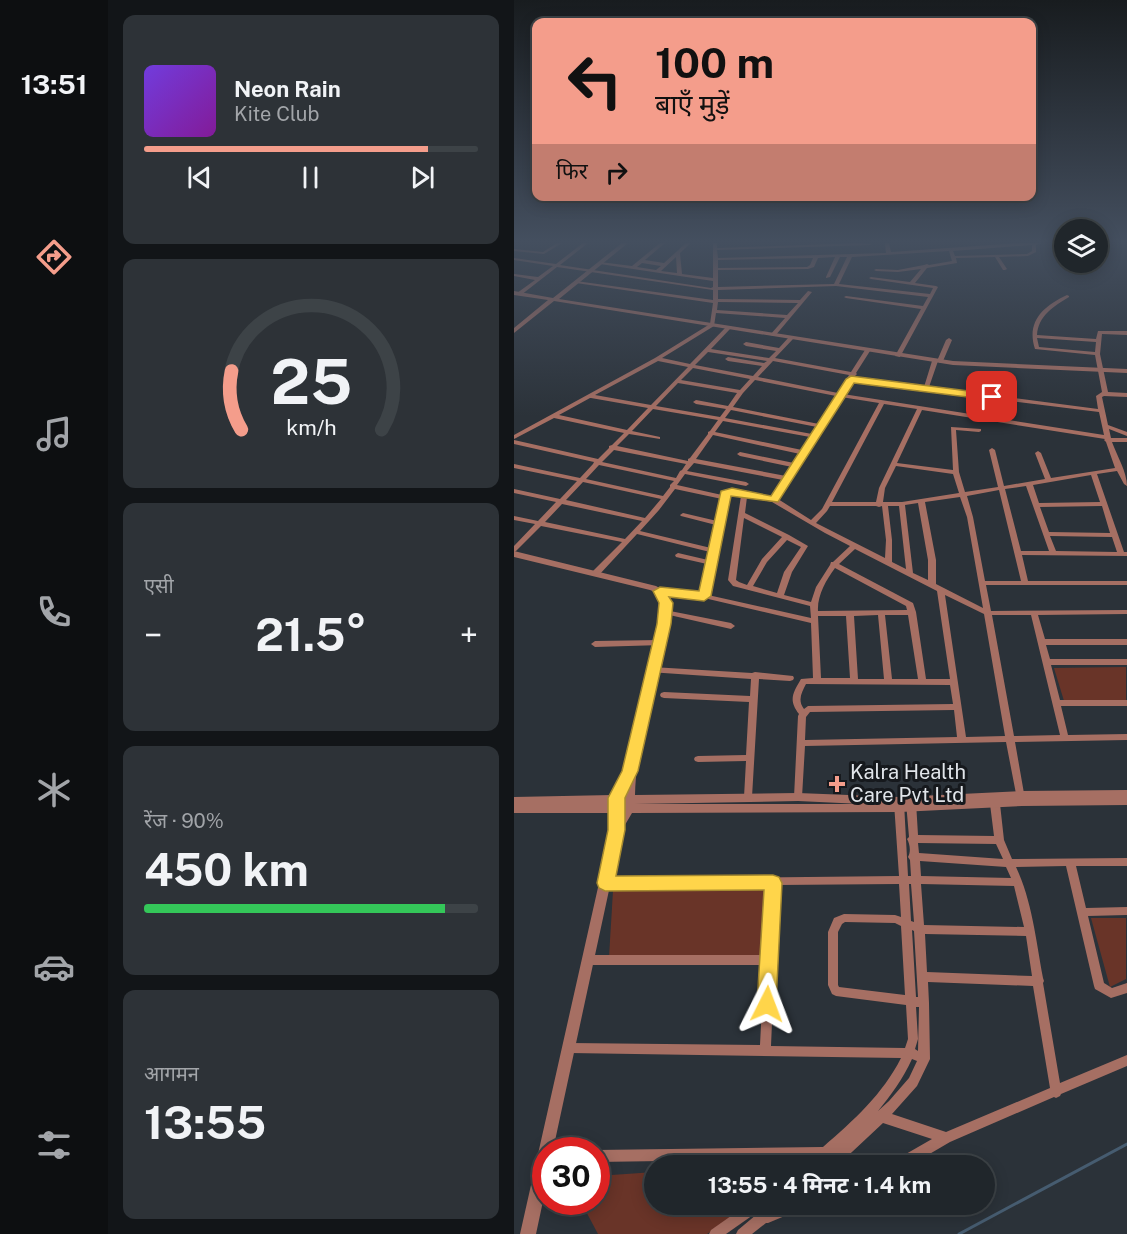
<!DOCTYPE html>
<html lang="hi">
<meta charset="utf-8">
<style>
:root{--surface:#20262b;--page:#2d3237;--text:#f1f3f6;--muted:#a2a5a9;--line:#3d4347;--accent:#f49d8b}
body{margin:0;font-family:"Public Sans","Noto Sans Devanagari",sans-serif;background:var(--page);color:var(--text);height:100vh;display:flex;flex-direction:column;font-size:22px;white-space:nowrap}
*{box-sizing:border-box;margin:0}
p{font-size:20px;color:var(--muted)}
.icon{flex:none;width:33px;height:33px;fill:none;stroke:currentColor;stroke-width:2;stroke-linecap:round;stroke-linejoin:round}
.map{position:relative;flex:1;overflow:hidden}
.drawer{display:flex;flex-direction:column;gap:15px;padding:15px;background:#121518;width:406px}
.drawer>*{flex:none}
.banner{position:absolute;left:18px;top:18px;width:504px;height:183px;border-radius:12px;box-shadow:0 3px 15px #0003,0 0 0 2px var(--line);background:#f49d8b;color:#111;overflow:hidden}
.fabs{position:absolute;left:540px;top:219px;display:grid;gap:12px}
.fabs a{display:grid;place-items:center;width:54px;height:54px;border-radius:50%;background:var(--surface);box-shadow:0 3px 15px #0003,0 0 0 2px var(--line);font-size:30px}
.speed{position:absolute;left:18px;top:1137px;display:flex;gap:12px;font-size:30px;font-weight:700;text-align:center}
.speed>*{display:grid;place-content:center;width:78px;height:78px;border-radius:50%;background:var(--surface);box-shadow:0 3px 15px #0003,0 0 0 2px var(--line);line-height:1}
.speed .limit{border:9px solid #d22;background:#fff;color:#111}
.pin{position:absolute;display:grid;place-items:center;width:51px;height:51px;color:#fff;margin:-26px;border-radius:12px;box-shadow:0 3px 9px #0006}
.me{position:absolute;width:66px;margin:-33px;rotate:3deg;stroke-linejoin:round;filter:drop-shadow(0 0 4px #0008)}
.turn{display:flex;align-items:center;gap:21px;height:126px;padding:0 24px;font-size:27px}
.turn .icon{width:78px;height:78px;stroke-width:2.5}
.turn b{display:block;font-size:42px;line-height:51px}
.then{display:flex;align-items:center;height:57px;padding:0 24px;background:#0003;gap:12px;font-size:22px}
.big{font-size:45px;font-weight:700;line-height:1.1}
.drawer .widget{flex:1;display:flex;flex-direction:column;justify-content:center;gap:9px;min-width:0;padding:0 21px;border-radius:12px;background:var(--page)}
.drawer .dial{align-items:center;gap:0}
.dial svg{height:156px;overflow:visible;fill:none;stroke:var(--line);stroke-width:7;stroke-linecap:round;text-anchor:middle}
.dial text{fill:var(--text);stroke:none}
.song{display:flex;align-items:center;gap:18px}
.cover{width:72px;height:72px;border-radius:9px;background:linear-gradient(135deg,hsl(260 70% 55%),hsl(290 70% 35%))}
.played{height:6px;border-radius:3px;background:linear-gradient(90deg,var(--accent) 85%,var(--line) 85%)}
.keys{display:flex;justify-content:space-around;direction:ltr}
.heat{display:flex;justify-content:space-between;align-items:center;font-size:33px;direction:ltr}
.charge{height:9px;border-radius:4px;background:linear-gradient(90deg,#34c759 90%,var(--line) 0)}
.trip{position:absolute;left:130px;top:1155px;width:351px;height:60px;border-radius:30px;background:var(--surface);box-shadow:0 3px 15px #0003,0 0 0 2px var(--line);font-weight:700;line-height:60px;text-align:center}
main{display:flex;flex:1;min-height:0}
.menu{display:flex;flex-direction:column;width:108px;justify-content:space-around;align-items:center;background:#0d0f11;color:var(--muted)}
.menu .icon{width:42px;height:42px}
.menu .current{color:var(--accent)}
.menu b{font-size:27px;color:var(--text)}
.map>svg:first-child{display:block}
.green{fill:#693428}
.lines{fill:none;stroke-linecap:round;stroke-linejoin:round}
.stream{stroke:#465c70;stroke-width:3}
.minor{fill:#a66f63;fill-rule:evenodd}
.tertiary{fill:#a66f63;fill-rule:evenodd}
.route{fill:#ffd54a;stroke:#a68a30;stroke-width:1.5}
.poi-dot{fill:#f49d8b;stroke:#16191d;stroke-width:2}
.labels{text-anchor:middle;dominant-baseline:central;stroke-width:6;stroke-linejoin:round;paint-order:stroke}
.poi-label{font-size:20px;fill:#e1e5ea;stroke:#16191d;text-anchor:start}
</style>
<main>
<nav class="menu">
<b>13:51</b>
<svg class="icon current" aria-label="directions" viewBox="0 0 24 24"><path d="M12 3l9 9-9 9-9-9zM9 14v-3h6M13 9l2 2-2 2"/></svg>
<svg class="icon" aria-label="music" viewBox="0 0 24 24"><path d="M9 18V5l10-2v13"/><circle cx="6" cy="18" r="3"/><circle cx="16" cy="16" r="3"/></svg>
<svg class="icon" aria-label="phone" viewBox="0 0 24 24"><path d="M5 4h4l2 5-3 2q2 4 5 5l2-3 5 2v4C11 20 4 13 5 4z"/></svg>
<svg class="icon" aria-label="climate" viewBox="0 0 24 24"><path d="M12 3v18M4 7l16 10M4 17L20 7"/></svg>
<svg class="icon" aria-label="car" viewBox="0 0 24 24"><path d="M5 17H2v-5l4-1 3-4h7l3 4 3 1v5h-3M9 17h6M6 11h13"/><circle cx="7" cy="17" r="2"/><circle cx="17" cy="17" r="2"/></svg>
<svg class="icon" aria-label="filters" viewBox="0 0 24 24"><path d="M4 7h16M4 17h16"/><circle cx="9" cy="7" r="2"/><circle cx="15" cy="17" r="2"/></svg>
</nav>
<section class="drawer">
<div class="widget">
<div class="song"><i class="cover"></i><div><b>Neon Rain</b><p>Kite Club</p></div></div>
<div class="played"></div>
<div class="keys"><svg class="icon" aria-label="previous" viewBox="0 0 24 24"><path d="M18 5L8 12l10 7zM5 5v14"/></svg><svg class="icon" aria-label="pause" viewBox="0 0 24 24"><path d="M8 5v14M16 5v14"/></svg><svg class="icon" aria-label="next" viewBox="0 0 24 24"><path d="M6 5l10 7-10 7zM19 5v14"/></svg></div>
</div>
<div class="widget dial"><svg viewBox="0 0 100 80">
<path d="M14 69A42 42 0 1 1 86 69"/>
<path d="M14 69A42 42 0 0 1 9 39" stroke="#f49d8b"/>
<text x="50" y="56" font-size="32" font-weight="700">25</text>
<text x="50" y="72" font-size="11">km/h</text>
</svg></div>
<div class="widget"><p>एसी</p>
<div class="heat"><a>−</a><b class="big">21.5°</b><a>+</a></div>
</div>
<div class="widget"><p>रेंज · 90%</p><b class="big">450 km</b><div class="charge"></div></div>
<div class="widget"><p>आगमन</p><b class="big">13:55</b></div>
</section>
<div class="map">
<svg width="613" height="1234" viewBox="0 0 613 1234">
<rect width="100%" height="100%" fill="#2b3239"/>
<g class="green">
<polygon points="612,667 612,701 550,701 540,668"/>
<polygon points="250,890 249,961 95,957 99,891"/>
<polygon points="577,918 612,918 612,979 596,987"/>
<polygon points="141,1172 141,1204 238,1205 193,1234 84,1234 67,1202 82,1202 83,1176"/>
</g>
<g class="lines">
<polyline class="stream" points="445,1234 613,1144"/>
<g class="minor">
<polygon points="43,243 48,243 30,254 0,251 0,249 29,252"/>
<path d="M69 243H74L46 265 197 288 199 287V281L86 264 84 263 86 262 118 266 146 243H151L131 260 150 263 172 243H177L166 253 168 274 199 278V243H203V248L342 243 358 244 356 245 203 250 204 258 372 253 371 243H375L377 252 505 243H527L522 245V252L514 256 485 257 493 269 491 270H489L481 257 442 258 443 263 413 268 401 283 422 286 424 287 386 357 381 356 407 309 332 298 330 297 332 296 409 306 414 297 322 286 204 290V299L286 300 294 291 298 292 261 336 256 335 271 318 202 313 200 326 148 358 176 364 212 327H216V329L197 349 255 358 262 351 232 346 229 344 232 342 265 348 275 337 277 336 280 338 279 339 261 358 337 372 351 350 353 349 356 351 342 373 343 374 339 378 410 387 418 361 421 359 423 361 432 340 435 338 438 340 429 361 426 363 424 361 415 387 584 409 582 396 588 392 581 355 521 349C512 322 529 306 553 295L555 296V297C540 306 524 316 523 335L582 339 584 331H613V335L588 334 586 354 594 392 613 393V397L590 396 588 397 594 425 613 432V436L595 429 597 438H613V442H598C603 456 613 472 613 486L610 484 603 471 583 474 610 552H613V556L508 555 514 581H613V585H472L477 611 613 610V614L524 615 531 639H613V645H532L536 659H613V665H537L546 700H613V706H547L554 735 613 734V740L501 742 511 799 510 801 507 803 504 801 503 799 492 742 291 746 288 797 287 799 284 801 281 799 280 797 284 716 285 714C274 700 279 693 287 679L299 678 297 623 190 598 143 593 142 591 143 589H146L187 593 193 564 162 557 161 555 164 553 194 560 196 552 123 534 85 575H82L78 573 79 571 108 542 27 526 2 551 0 552V546L21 524 0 520V516L24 521 42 502 0 493V489L46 499 63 481 0 468V464L66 478 79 464 80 462 0 444V440L84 459 95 448V446L98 445 110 433 40 418 2 438 0 439V435L141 358 196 324 199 303 62 283 60 282 62 281 199 300V290L43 267 7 295H3V293L21 280 0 276V274L24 277 39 266 0 260V258L42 264ZM518 245V251L513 254 441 256 439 251ZM435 251 438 261 415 265 413 264 410 265 384 270 362 269 360 270 362 271 384 272 407 269 396 282 357 277 355 278 357 279 419 288 416 294 325 284 338 257ZM162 257 163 273 147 271ZM321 257 312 277V278L316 277 326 257H333L320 284 204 287V270L294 269 300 267 304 258ZM299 258 296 265 293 267 204 268V260ZM128 263 147 266 142 270 123 267ZM204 302 284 303 273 315 203 310ZM523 338 582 342 581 352 525 347ZM194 352 253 361 250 363 214 357 211 359 214 361 248 366 239 376 181 365ZM144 361 174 367 137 405 81 395ZM259 361 335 375 324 393 244 377ZM179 368 236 379 226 390 167 380ZM241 380 322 396 305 424 219 407 229 393ZM337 381 585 412 590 435 329 394ZM164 383 223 393 214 406 182 400 179 402 182 404 212 409 206 417 142 406ZM327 397 365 403 308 509 297 520 264 499 275 481 278 479 277 478 283 468 286 466 285 465 291 455 294 453 293 452 302 438 305 436 304 435 308 428 311 426 310 425ZM76 398H77L134 408 113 430 45 415ZM370 404 403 409 365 488 362 502H318ZM139 409 204 420 196 431 194 432V434L176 458 174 459V461L103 446 115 434 146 439V437L118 431ZM217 410 303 427 298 434 211 418ZM408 410 591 439 590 440 592 442 601 468 537 478 527 453 524 451 521 453 531 479 490 486 481 450 478 448 475 450 484 487 451 492 445 472 442 430 465 432 467 431V429L437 427 439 470 383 463ZM209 421 296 437 288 450 201 432ZM199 435 286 454 280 463 226 452 223 454 226 456 278 467 272 476 182 459ZM100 450 172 464 168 470 166 471 162 478 88 462ZM180 463 269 480 258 498 217 490 210 493 208 495 163 485 171 474 232 486 235 484 232 482 173 471ZM85 465 160 481 156 485V487L149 496 72 479ZM382 466 439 474 445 493 388 502H369L371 488ZM577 475 586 502 525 503 519 485ZM69 482 147 499 131 518 52 500ZM512 486 535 551H507L491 489ZM161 489 208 499 203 521 169 513 166 515 167 516 202 525 197 548 126 531 145 510ZM485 490 507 581H471L459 517 453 496ZM218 494 227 496 214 580 219 586 296 606 297 618 194 595 215 495ZM233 497 258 502 311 533 336 546 319 562H317L316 565 302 587 297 602 270 595 278 572 294 546 275 535 231 513ZM446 497 453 517 469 608 422 584V560L411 502ZM404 503 414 560V580L399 573 391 505ZM48 504 128 521 111 539 31 522ZM316 506H362L365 507 368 506 372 540 371 558 302 523 313 511ZM374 506H385L392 569 378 562V540ZM588 506 596 533 535 532 526 507ZM230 518 268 537 248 559 233 585 225 582 222 580ZM536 536 598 537 603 552 542 551ZM273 540 287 547 270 572 263 593 239 586 253 562ZM341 549 423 591 436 679H412L402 612 399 603 325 564ZM321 568 392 606 393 610 304 611C303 596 312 580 321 568ZM431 595 470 614 491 736 452 737ZM364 615 370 679H344L340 616ZM371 615H394L404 679H378ZM478 615H517L546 735 500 736ZM304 616H332L336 678H307ZM292 684 436 685 439 704 294 706 290 709C283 700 288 692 292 684ZM440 710 443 737 291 740 292 717 296 712Z"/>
<polygon points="148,610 151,610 217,623 221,626 217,629 151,614 147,612"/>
<polygon points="145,640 148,641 149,643 148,645 81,647 77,644 81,641"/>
<polygon points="138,667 238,673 241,672 279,676 280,678 279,680 276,681 245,679 238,797 237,799 234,801 231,799 230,797 232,761 184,762 181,761 180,759 181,757 184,756 232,755 235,702 150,698 147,697 146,695 147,693 150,692 236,696 237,679 135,672 134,670 135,668"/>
<path d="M397 798 400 799 402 802 404 835 480 836 476 804 478 801 481 800 484 801 486 804 490 840 498 859 613 858V866H562L572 908 613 907V915L574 916 590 983 598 988 613 983V993L597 998 581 989 580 986 552 866 502 867C518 901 522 940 529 978L530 981 529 983 546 1083 613 1055V1066L547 1094 546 1096 542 1098 540 1097 436 1142 395 1166H376L378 1162 418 1139 369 1123 323 1166H307L308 1163 305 1166H289L291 1162 294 1159 82 1162V1150H81H82L309 1147C339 1121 369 1094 387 1058L56 1053 52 1052 50 1048 52 1044 56 1043 246 1045 250 965H75L71 963 70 960 71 957 75 955H250L254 885 91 887 88 886 86 883 88 880 91 879 385 876 380 803 382 800 385 799 388 800 390 803 394 876H397L396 860 394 857C397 852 396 844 393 839L395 837 392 802 394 799ZM404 843 482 844 489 859 405 853ZM406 861 492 867 497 878 407 876ZM385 884 387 917 381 915 330 914 320 918 314 932V985L318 994 322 996 392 1005 394 1039 391 1048 257 1046 264 885ZM395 884H397L400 922 397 921ZM407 884 500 886 510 927 410 925ZM331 922 381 923 387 926 391 995 325 987 324 985V932L328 924ZM398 930 400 931 404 997H402ZM411 934 512 936 518 976 413 972ZM414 982 519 986 536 1088 432 1132 378 1114 403 1086 416 1059 415 1003ZM402 1007H405L404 1051 401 1049 404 1039ZM398 1059 403 1061 395 1078 375 1101 364 1111C377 1095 389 1079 398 1059Z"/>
<polygon points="234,1204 251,1204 249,1208 212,1234 195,1234 197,1230"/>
<polygon points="255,1204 292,1204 290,1208 254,1223 252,1223 238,1234 222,1234 224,1230"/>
</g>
<g class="tertiary">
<polygon points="108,243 114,243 45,299 439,361 613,369 613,373 439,365 40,301 0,333 0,328 34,300 0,295 0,291 39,298"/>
<path d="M0 551 142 586C148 589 153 592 154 599 159 618 149 648 144 667 134 709 122 751 121 795L284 793 385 797 507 791 613 790V805L508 806 386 812 118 813 108 830 39 1150H32V1187L22 1234H6L85 883 96 830 97 813H0V797L98 795 111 771 118 735 145 624 146 598 143 593 136 590 0 557ZM284 801 348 804H121Z"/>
</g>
</g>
<linearGradient id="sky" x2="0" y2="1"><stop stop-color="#181c1f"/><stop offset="0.58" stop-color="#444f5f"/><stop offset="1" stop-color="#444f5f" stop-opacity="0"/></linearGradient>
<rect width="613" height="416" fill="url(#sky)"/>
<polygon class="route" points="337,376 478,394 483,397 478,400 340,383 264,502 217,496 197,596 190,601 155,597 159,603 157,624 124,771 111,798 111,830 102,876 259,875 265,877 268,883 262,1004 260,1011 253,1013 246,1011 243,1004 250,890 91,891 85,888 83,883 94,830 94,798 108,771 143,624 145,603 139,591 146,587 185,591 207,491 218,488 257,496 332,379"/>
<path class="poi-dot" d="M320 775h6v6h6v6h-6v6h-6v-6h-6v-6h6z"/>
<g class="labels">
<g class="poi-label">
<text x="336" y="772">Kalra Health<tspan x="336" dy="23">Care Pvt Ltd</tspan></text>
</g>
</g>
</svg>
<div class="fabs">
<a><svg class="icon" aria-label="layers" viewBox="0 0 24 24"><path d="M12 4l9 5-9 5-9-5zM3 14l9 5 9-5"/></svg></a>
</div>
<div class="speed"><div class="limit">30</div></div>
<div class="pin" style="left:478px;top:397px;background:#d93025"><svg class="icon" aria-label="arrive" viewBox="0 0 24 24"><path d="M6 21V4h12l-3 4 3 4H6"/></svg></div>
<svg class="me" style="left:253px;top:1004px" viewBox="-20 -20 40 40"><path d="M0-17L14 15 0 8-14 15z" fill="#ffd54a" stroke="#fff" stroke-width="4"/></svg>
<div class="trip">13:55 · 4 मिनट · 1.4 km</div>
<div class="banner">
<div class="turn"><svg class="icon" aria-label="left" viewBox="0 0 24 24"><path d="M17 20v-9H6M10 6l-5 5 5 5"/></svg><div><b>100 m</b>बाएँ मुड़ें</div></div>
<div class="then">फिर<svg class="icon" aria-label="right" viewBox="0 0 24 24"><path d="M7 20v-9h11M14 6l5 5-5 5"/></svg></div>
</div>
</div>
</main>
